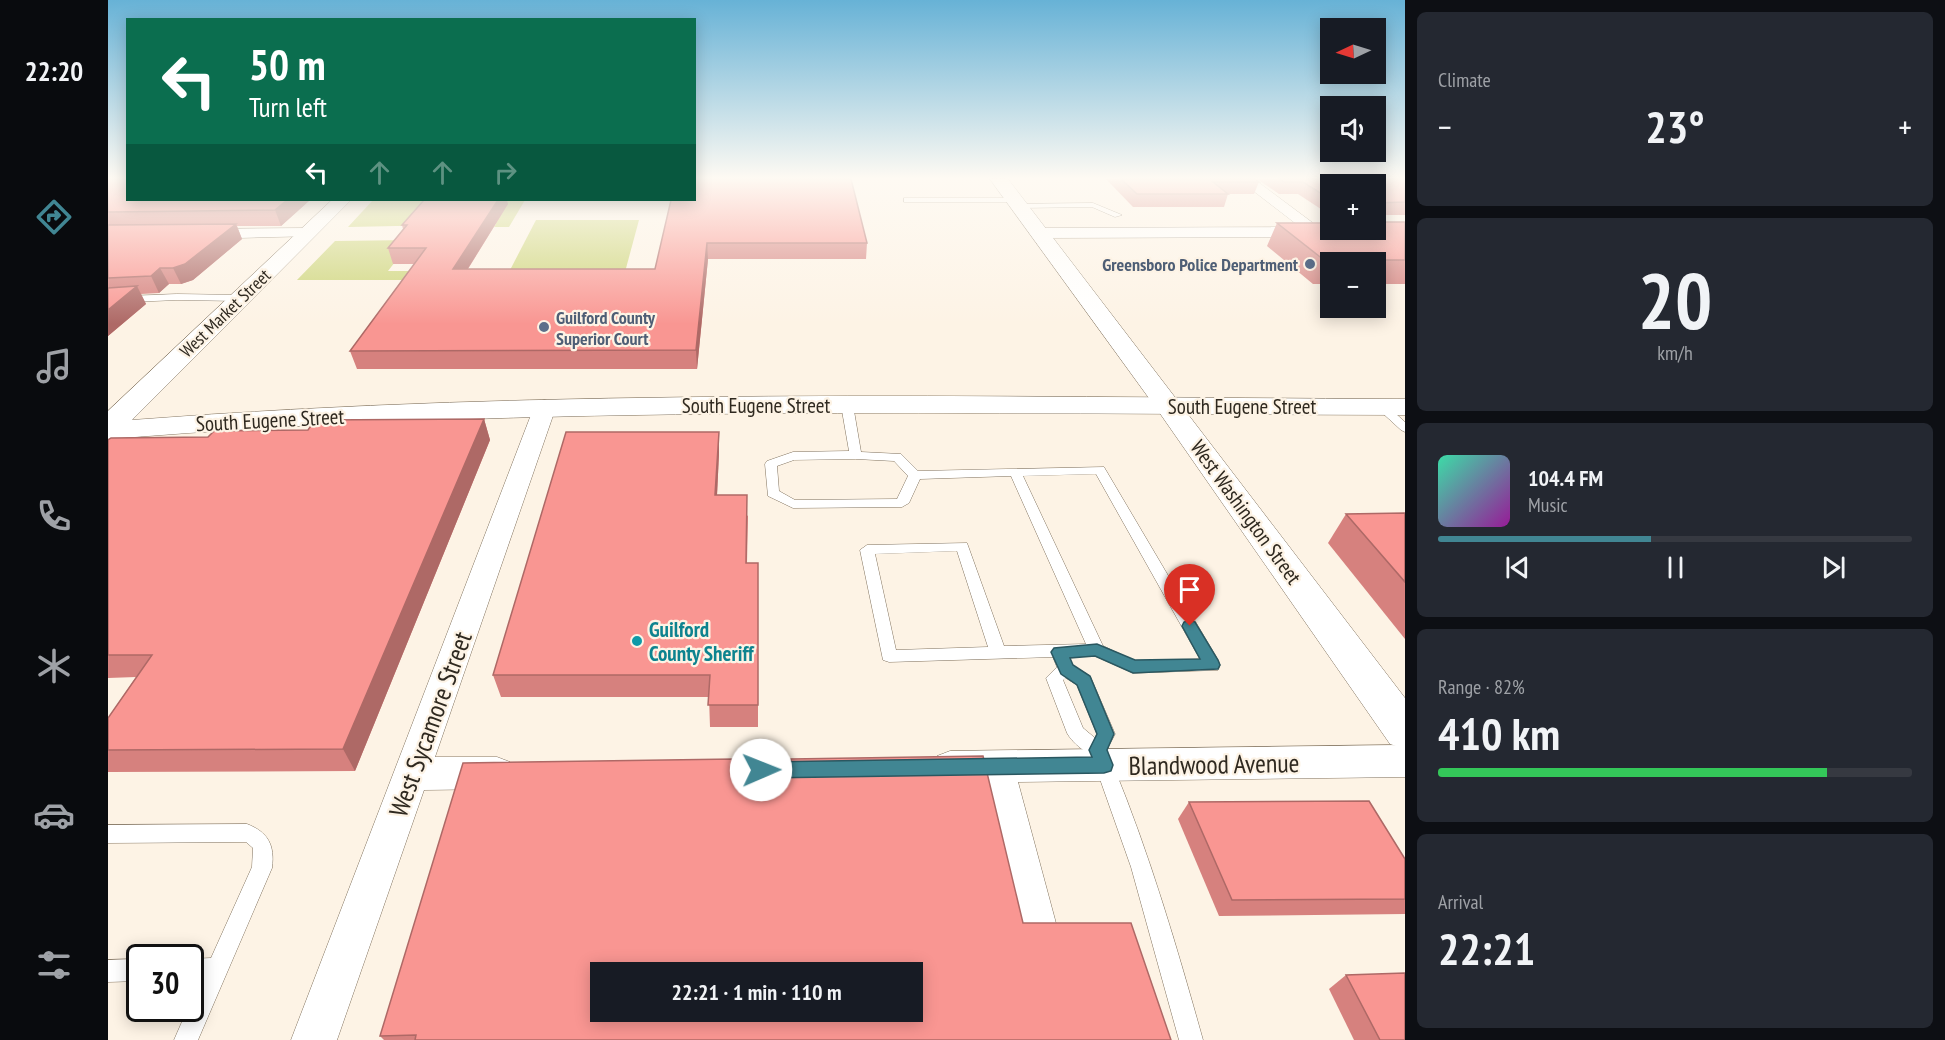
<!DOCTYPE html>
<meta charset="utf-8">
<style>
:root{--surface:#171b24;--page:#242831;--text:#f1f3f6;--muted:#9ea1a6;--line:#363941;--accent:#418693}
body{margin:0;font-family:"PT Sans Narrow",sans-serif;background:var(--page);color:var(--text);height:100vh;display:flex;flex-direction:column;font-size:22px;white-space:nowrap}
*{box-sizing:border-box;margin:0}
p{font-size:20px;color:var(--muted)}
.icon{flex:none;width:33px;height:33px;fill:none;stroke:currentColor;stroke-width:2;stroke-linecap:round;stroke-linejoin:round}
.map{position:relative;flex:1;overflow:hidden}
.panel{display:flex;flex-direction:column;gap:12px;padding:12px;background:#0d0f14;width:540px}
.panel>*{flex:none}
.banner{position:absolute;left:18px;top:18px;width:570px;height:183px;border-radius:0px;box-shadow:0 3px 15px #0003;background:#0b6e4f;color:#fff;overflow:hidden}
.needle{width:39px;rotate:266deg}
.controls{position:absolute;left:1212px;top:18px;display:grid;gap:12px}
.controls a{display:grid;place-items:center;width:66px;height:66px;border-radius:0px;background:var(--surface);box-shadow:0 3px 15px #0003;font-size:30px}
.speed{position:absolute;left:18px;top:944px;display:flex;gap:12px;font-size:30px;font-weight:700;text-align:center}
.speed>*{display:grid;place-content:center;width:78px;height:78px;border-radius:50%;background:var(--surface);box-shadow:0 3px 15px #0003;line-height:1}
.speed .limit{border:3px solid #111;border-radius:9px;background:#fff;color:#111}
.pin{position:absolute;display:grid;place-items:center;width:51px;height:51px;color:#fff;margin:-62px -26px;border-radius:50% 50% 50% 0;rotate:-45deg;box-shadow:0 0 6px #0007}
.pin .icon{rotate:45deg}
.me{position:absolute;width:66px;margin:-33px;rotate:89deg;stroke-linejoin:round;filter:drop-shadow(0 0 4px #0008)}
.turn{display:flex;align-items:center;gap:21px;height:126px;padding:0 24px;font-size:27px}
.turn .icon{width:78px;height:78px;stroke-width:2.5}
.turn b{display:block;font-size:42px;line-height:51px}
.lanes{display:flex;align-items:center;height:57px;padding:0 24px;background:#0003;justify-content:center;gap:30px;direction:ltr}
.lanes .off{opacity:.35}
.big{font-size:45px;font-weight:700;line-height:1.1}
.panel .tile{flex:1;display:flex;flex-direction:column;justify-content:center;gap:9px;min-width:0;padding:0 21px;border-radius:9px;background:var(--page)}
.panel .dial{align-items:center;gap:0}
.dial b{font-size:78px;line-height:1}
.song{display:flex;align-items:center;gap:18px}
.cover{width:72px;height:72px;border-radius:9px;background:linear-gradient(135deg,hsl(160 70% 55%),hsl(300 70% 35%))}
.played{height:6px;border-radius:3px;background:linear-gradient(90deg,var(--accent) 45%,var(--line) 45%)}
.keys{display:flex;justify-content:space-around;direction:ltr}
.heat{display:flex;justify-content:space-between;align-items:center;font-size:33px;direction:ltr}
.charge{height:9px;border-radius:4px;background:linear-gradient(90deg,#34c759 82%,var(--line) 0)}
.trip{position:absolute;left:482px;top:962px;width:333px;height:60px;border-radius:0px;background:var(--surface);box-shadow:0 3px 15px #0003;font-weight:700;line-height:60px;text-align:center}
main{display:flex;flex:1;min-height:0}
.dock{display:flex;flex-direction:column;width:108px;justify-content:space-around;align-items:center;background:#090b0e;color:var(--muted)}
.dock .icon{width:42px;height:42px}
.dock .on{color:var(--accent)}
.dock b{font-size:27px;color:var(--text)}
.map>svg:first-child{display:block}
.green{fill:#ccd477}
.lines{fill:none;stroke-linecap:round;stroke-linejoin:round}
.service-casing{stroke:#82735f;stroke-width:1}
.minor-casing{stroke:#82735f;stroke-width:1}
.tertiary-casing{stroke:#82735f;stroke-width:1}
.secondary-casing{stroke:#82735f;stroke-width:1}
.service{fill:#fff;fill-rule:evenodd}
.minor{fill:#fff;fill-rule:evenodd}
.tertiary{fill:#fff;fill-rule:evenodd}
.secondary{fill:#fff;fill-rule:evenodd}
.wall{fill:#d6817e}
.shaded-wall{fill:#ae6966}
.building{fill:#f99692;stroke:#ae6966;stroke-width:1.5;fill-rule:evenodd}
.route{fill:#418693;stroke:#2a5760;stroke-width:1.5}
.service-dot{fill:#5c6f8a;stroke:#fdf3e5;stroke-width:2}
.culture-dot{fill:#0f9aa8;stroke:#fdf3e5;stroke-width:2}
.labels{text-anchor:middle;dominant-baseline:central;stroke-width:4.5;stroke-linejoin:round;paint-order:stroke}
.far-service-label{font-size:18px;font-weight:bold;fill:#4e5e75;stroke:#fdf3e5;text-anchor:end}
.far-street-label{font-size:18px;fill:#2f2920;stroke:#fdf3e5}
.street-label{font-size:21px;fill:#2f2920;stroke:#fdf3e5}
.culture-label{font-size:21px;font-weight:bold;fill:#0d838f;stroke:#fdf3e5;text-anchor:start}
.near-street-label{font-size:26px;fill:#2f2920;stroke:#fdf3e5}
</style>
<main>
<nav class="dock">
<b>22:20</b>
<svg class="icon on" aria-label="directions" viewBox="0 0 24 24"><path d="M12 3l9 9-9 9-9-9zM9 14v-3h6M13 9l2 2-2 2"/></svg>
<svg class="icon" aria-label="music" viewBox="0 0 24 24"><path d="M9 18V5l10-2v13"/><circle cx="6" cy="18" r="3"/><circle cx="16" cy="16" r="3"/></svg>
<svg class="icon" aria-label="phone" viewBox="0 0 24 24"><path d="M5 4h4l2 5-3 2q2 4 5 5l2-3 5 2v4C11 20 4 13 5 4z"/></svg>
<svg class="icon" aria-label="climate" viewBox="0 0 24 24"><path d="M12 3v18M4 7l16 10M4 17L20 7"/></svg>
<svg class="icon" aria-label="car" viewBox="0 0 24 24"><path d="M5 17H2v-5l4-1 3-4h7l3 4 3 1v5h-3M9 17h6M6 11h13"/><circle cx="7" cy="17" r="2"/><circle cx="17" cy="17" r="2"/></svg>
<svg class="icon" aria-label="filters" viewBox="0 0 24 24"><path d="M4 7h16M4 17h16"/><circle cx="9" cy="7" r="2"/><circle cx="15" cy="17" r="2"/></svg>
</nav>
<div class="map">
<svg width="1297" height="1040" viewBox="0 0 1297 1040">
<rect width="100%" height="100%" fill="#fdf3e5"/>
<g class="green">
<polygon points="265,200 417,200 401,227 386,227 388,224 385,224 240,227"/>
<polygon points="428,220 531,220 517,272 401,272"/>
<polygon points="304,240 280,271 316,271 309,280 189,280 227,241"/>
</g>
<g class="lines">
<g class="service-casing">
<g id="service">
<polygon points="796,198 906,198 910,200 906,202 796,202"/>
<polygon points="985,203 1014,215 1007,217 984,207 910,208 906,206 910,204"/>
<polygon points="69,294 132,295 137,298 132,301 69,300 0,303 0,297"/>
<path d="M739 402 745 405 753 452 793 454 810 471 996 467 1110 660 1112 665 1110 670 1025 673 987 656 961 657 964 665 982 676 1007 734 996 755C984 760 965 744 959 733L938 678 949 667 945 657 781 662 775 660 752 550 759 545 859 543 896 646 978 644 903 476 812 479 801 503 794 507 685 508 660 496 657 464 659 461 685 452 741 451 733 405ZM748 459 786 461 800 476 789 499 687 500 671 491 669 466 686 460ZM988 474 1092 659 1027 661 995 646 915 476ZM849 551 880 647 788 650 767 554ZM958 678 969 685 989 734 987 738 975 728 955 680Z"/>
<polygon points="1274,404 1278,405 1297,422 1297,432 1293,430 1270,409 1268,407"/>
<path d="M996 757 1002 759 1005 765C1042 855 1069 947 1095 1040H1071L1023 867 987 765 990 759Z"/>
<path d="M139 824C160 832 167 845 164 868L90 1040H66L80 1008H82L93 981H82V959L103 958 144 867 145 848 138 842 0 843V825Z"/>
<polygon points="32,959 32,981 0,982 0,960"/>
</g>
</g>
<g class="minor-casing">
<g id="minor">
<polygon points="1130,179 1146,179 1217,232 1209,237 931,238 923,233 931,228 1192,227"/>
<polygon points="199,228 205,230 207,233 205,236 95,239 87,234 95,229"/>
<polygon points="437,400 445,402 448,407 327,757 389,757 402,762 407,773 402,784 389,789 316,790 229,1040 183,1040 426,407 429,402"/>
<polygon points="1297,745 1297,777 910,782 949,927 943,942 928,948 913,942 907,927 873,783 842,783 829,778 824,767 829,756 842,751"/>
</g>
</g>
<g class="tertiary-casing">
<polygon id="tertiary" points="882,179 900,179 1297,698 1297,749 1282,744 1051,412"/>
</g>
<g class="secondary-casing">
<path id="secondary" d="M224 200H243L24 420C447 387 873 397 1297 399V415C865 414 432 404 0 439V411Z"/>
</g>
<use href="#service" class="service"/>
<use href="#minor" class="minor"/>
<use href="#tertiary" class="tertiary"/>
<use href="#secondary" class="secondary"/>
</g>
<g class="wall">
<polygon points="0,179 202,200 173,226 129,226 134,239 85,280 73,284 61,284 51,293 33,294 38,304 0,336"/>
<polygon points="998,179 1147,179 1151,182 1146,194 1120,194 1116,207 1025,207"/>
<polygon points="1149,179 1297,179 1297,215 1268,215 1268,184 1222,184 1222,215 1190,194 1171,194"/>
<polygon points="563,200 759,243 758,259 600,259 589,369 249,369 242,351 306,264 285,264 280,248 295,229 294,225 400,204 360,269 547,269"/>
<polygon points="1297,222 1297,284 1268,284 1268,262 1222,262 1222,284 1205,284 1159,246 1169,223"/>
<polygon points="376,419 382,440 247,771 0,772 0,718 28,677 0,678 0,440 100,437"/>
<polygon points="611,453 609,495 640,516 639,563 650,563 650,727 602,727 601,697 393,697 385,675"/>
<polygon points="1297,513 1297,639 1220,543 1238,514"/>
<polygon points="626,764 915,923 1063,1040 276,1040 272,1036"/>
<polygon points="1081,802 1297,859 1297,914 1111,916 1070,819"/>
<polygon points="1238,975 1297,1040 1246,1040 1221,989"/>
</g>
<g class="shaded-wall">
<polygon points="179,200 202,200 173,226 167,210"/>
<polygon points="390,200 399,200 400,204 349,286 345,269"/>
<polygon points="128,224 134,239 85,280 73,284 65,268"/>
<polygon points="599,243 600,259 589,369 588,350"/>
<polygon points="52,268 61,284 51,293 43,276"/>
<polygon points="29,286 38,304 0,336 0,310"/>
<polygon points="376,419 382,440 247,771 235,749"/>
<polygon points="611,432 611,453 608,516 607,495"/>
</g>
<g class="building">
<polygon points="0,179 20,179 20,200 179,200 167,210 0,212"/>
<polygon points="586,179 743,179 759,243 599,243 588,350 242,351 318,248 280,248 299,225 294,225 316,200 390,200 345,269 547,269 563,200 586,200"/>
<polygon points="1013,179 1147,179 1151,182 1105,182 1120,194 1029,194"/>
<polygon points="1172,179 1297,179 1297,202 1268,203 1268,184 1222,184 1222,199 1195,182 1176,182"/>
<polygon points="1268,222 1297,222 1297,260 1216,260 1169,223 1222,223 1222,230 1268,230"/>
<polygon points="128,224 77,264 65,268 52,268 43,276 0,278 0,225"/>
<polygon points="29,286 0,310 0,288"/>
<polygon points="376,419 235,749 0,750 0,718 44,655 0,655 0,440 3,438 100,437 106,431 200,430 207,420"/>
<polygon points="458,432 611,432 607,495 639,495 638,563 650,563 650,705 600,705 602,675 385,675"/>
<polygon points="1297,513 1297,582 1238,514"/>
<path d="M875 756 915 923H1023L1063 1040H307L308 1035 272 1036 355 763 626 759V764H683V759ZM492 972H804V1011H492Z"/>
<polygon points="1261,801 1297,859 1297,899 1124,900 1081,802"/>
<polygon points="1297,973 1297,1040 1272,1040 1238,975"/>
</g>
<linearGradient id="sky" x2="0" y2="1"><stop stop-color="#67b2d6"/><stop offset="0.55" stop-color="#fefaf3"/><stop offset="1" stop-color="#fefaf3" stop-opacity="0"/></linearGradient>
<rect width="1297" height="324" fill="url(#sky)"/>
<polygon class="route" points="1082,620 1087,622 1110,660 1112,665 1110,669 1025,673 987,656 962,658 965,665 982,676 1006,734 999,750 1005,765 1003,771 996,773 653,778 646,775 643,770 646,764 653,762 984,757 981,750 989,734 969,685 953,674 943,652 946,648 989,644 1027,660 1092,659 1074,626 1076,622"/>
<g class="service-dot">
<circle cx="1202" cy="264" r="6"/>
<circle cx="436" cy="327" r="6"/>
</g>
<circle class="culture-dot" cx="529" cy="641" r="6"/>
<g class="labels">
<g class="far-service-label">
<text x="1190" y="264">Greensboro Police Department</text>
<text x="448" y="317" text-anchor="start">Guilford County<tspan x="448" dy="21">Superior Court</tspan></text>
</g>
<g class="far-street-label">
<text transform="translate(117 313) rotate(-44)">West Market Street</text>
</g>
<g class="street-label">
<text x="648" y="405">South Eugene Street</text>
<text x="1134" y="406">South Eugene Street</text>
<text transform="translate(162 420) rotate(-3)">South Eugene Street</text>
<text transform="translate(1138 512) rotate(54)">West Washington Street</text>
</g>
<g class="culture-label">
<text x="541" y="629">Guilford<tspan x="541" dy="24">County Sheriff</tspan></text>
</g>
<g class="near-street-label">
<text transform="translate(322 724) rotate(-70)">West Sycamore Street</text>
<text transform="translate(1106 764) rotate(-1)">Blandwood Avenue</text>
</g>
</g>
</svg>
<div class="controls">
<a><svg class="needle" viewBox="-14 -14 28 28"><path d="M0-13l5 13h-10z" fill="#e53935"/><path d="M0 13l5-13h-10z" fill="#9ea1a6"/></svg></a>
<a><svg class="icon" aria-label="sound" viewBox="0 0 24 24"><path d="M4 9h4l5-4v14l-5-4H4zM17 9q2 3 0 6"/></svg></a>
<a>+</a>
<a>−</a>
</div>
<div class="speed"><div class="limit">30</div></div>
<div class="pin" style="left:1082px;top:626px;background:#d93025"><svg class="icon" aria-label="arrive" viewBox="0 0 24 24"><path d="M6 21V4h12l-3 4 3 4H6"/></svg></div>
<svg class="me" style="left:653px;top:770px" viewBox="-20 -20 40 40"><circle r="19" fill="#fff"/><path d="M0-13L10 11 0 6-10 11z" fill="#418693"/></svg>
<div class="trip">22:21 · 1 min · 110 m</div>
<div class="banner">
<div class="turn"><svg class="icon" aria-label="left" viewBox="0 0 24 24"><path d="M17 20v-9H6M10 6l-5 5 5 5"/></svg><div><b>50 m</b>Turn left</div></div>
<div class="lanes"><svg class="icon" aria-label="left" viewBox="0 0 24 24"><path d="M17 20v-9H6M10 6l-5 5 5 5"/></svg><svg class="icon off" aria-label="ahead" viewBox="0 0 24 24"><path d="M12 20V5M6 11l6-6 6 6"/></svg><svg class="icon off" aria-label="ahead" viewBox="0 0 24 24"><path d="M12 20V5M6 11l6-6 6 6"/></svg><svg class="icon off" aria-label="right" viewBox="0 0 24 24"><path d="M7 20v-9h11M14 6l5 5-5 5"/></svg></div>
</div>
</div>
<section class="panel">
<div class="tile"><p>Climate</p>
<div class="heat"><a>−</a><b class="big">23°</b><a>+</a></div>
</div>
<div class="tile dial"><b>20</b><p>km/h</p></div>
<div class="tile">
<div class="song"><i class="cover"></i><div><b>104.4 FM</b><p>Music</p></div></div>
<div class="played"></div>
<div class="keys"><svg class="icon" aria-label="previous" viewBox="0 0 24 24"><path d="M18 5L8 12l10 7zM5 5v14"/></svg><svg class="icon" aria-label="pause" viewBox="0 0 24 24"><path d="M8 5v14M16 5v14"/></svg><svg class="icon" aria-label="next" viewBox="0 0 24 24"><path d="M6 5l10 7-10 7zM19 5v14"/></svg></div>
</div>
<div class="tile"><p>Range · 82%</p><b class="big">410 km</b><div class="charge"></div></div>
<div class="tile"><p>Arrival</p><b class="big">22:21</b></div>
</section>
</main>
